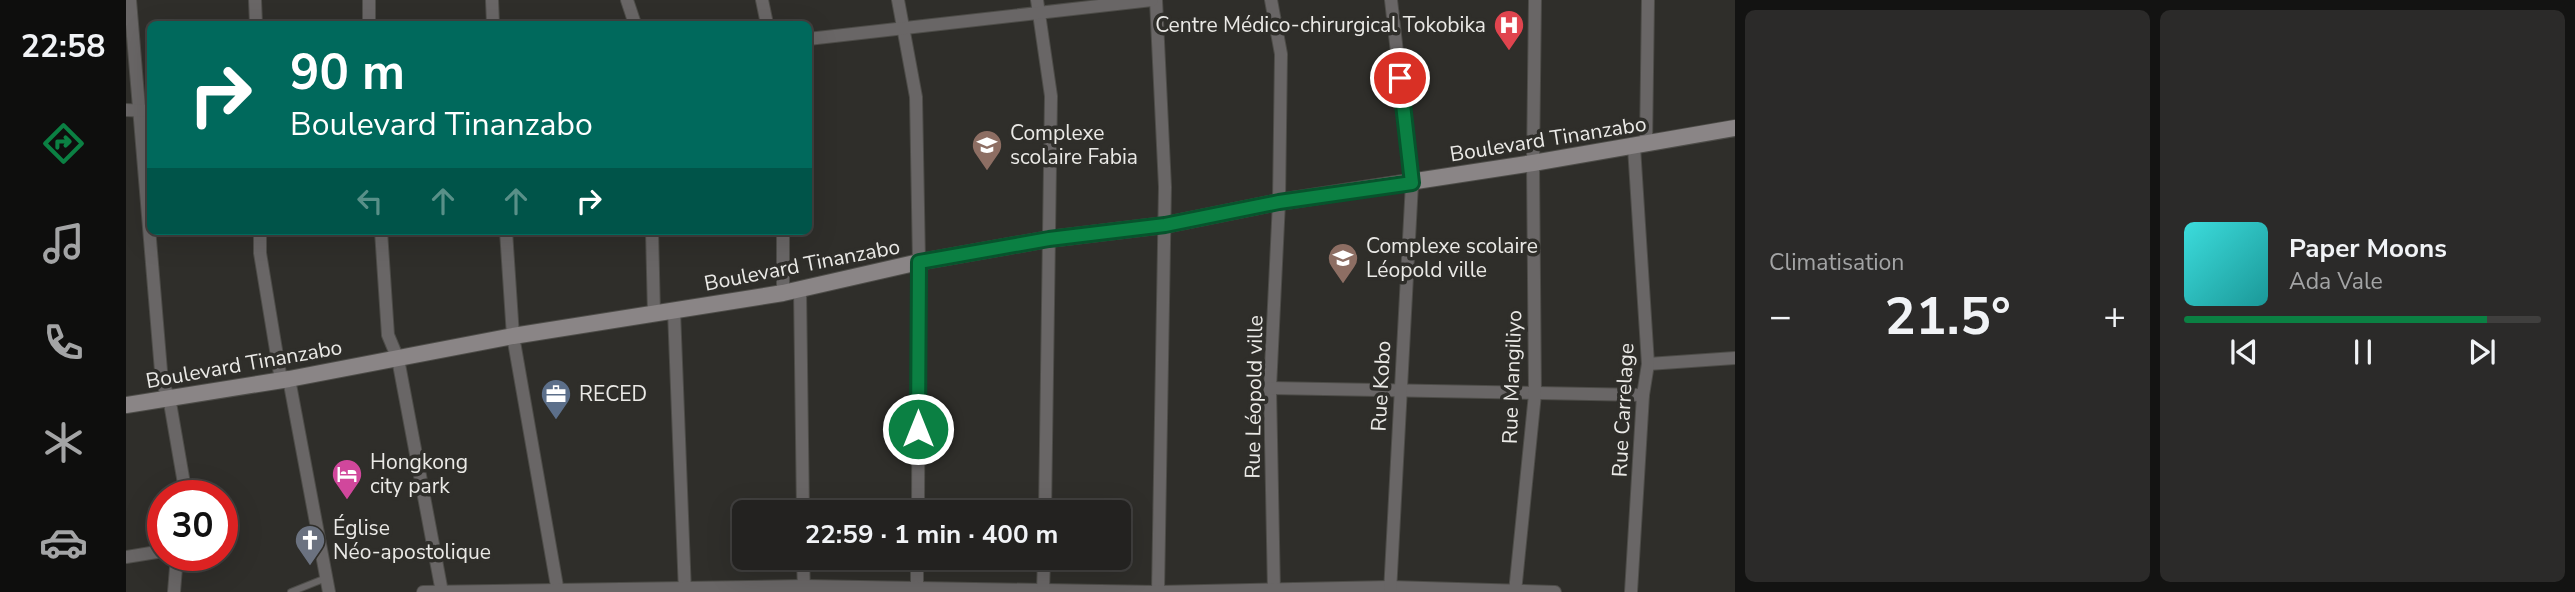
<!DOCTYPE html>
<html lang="fr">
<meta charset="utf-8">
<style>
:root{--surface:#232220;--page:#2b2a29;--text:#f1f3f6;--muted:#a3a4a5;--line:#403f3e;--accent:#0b8043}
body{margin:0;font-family:"Nunito Sans",sans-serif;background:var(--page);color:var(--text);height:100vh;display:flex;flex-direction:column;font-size:26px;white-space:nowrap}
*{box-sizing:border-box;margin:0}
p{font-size:23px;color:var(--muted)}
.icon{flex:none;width:38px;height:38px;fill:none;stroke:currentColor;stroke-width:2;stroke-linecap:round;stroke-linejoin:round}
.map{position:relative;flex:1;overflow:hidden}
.panel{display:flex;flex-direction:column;gap:10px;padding:10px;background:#131312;width:840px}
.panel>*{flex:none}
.banner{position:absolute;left:21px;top:21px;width:665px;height:214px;border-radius:10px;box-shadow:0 7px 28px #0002,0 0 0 2px var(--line);background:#00695c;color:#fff;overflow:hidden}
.speed{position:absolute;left:21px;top:480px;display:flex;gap:14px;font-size:35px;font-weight:700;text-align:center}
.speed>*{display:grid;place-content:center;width:91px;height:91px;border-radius:50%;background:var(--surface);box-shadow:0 7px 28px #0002,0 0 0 2px var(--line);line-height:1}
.speed .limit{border:10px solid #d22;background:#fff;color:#111}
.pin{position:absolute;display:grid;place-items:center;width:60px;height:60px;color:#fff;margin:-30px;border:4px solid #fff;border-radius:50%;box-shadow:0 2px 7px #0007}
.me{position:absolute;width:77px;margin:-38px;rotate:0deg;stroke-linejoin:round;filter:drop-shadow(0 0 5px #0008)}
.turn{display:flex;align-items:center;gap:24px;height:147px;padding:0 28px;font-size:32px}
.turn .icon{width:91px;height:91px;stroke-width:2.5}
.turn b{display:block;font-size:49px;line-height:60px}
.lanes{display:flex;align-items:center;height:66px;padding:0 28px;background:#0003;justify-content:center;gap:35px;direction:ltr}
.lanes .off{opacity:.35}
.big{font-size:52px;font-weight:700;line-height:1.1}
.panel .widget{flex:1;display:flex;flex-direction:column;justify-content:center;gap:10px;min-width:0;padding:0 24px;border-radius:10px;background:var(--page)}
.song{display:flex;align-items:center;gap:21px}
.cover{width:84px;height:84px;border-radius:10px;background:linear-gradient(135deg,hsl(180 70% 55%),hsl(180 70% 35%))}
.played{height:7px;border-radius:4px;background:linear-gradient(90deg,var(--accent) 85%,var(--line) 85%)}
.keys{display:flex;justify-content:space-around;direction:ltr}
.heat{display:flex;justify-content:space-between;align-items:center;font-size:38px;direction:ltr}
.panel .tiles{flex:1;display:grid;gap:10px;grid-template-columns:repeat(2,1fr)}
.trip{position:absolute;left:606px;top:500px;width:399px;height:70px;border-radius:10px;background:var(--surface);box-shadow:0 7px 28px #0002,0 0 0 2px var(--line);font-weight:700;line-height:70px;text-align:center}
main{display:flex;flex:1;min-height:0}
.tabs{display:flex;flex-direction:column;width:126px;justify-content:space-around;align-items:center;background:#0e0e0d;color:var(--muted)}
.tabs .icon{width:49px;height:49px}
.tabs .active{color:var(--accent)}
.tabs b{font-size:32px;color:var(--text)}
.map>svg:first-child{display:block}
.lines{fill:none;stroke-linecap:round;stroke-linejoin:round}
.lane-casing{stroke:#4d4c48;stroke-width:8}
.street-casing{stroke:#4d4c48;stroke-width:14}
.secondary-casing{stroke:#4d4c48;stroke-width:18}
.lane{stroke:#696666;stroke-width:6}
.street{stroke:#696666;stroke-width:12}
.secondary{stroke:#8a8586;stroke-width:16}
.route-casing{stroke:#07532c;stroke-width:18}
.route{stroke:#0b8043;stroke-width:12}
.labels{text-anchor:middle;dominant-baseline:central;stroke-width:7;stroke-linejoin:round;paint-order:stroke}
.poi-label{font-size:21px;fill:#eae9e6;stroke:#2f2e2a;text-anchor:start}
.street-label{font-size:21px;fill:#eae9e6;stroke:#2f2e2a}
</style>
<main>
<nav class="tabs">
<b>22:58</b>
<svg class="icon active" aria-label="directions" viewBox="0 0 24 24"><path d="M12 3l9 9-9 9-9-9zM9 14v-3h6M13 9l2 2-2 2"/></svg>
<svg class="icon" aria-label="music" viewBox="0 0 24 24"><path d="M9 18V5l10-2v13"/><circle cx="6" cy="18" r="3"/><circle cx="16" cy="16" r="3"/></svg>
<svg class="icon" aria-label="phone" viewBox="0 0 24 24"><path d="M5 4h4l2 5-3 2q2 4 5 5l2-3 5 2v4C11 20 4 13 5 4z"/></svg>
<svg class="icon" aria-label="climate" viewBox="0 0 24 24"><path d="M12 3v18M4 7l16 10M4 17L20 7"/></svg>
<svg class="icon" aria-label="car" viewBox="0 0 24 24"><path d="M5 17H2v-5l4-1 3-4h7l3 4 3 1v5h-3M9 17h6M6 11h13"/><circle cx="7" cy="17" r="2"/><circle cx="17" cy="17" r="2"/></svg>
</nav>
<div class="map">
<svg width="1609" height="592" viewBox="0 0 1609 592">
<rect width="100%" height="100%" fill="#2f2e2a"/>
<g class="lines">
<g class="lane-casing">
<polyline id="lane" points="165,592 200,578"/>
</g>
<g class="street-casing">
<g id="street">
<polyline points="4,0 36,383 43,397 60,495"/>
<polyline points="129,0 130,24"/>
<polyline points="243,0 243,24"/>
<polyline points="366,0 367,24"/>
<polyline points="501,0 509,24"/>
<polyline points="636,0 641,24"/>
<polyline points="772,0 790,97 793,262 792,513"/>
<polyline points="911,0 925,96 919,513"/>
<polyline points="1030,0 1039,187 1032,592"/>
<polyline points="1145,0 1155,54 1153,202 1144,388 1148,592"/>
<polyline points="682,39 1026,0"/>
<polyline points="0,110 24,111"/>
<polyline points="1520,145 1522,0"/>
<polyline points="134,231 134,253 155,380"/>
<polyline points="255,231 262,335 272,359 316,592"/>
<polyline points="380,231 387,336 432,592"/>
<polyline points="526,231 528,314"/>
<polyline points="657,231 657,293"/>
<polyline points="674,289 677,513"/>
<polyline points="548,311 559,592"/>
<polyline points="1522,364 1609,358"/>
<polyline points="163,379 203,592"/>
<polyline points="1144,388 1517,395"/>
<polyline points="0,557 37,551"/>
<polyline points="677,558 678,592"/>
<polyline points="791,558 791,592"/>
<polyline points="48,592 51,555"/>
<polyline points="297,592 678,586 1032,592 1264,587 1429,592"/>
<polyline points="917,592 918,558"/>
<polyline points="1264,592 1286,183 1265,0"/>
<polyline points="1389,592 1409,394 1407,163 1409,0"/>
<polyline points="1505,592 1517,395 1522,364 1508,147"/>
</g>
</g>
<g class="secondary-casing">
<polyline id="secondary" points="0,405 163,379 387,336 657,293 793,262 923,239 1039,225 1153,202 1407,163 1609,128"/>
</g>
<use href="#lane" class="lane"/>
<use href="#street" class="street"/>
<use href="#secondary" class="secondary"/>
</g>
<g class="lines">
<g class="route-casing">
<polyline id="route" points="792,429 793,262 923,239 1039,225 1153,202 1286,183 1274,78"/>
</g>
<use href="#route" class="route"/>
</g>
<defs>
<g id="hospital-pin" transform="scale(1.575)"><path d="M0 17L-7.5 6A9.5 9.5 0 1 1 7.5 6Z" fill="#e0444e" stroke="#2f2e2a"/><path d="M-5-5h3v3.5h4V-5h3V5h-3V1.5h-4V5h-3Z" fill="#fff"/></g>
<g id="school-pin" transform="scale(1.575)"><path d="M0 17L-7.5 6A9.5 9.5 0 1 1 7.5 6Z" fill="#8d6e63" stroke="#2f2e2a"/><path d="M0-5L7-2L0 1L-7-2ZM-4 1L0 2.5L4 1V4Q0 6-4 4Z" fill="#fff"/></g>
<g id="office-pin" transform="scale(1.575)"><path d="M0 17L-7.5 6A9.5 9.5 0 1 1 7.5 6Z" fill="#5c6f8a" stroke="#2f2e2a"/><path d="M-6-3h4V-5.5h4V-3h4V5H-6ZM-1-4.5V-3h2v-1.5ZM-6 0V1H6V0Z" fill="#fff"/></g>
<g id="hotel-pin" transform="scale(1.575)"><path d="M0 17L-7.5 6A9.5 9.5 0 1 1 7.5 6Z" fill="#d1479c" stroke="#2f2e2a"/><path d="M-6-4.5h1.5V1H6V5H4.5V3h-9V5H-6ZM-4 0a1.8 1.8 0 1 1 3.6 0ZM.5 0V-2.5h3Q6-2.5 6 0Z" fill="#fff"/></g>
<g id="church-pin" transform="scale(1.575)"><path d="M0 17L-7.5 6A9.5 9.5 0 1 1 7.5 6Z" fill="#6b7280" stroke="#2f2e2a"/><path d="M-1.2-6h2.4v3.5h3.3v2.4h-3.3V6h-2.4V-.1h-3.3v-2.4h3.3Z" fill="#fff"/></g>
</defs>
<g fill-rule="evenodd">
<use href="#hospital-pin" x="1383" y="25"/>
<use href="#school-pin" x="861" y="145"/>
<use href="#school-pin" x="1217" y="258"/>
<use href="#office-pin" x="430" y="394"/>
<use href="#hotel-pin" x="221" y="474"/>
<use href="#church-pin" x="184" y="540"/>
</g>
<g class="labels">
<g class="poi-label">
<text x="1360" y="25" text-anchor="end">Centre Médico-chirurgical Tokobika</text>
<text x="884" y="133">Complexe<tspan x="884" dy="24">scolaire Fabia</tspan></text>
<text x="1240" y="246">Complexe scolaire<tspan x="1240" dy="24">Léopold ville</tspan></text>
<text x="453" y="394">RECED</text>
<text x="244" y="462">Hongkong<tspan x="244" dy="24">city park</tspan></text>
<text x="207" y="528">Église<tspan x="207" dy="24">Néo-apostolique</tspan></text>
</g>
<g class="street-label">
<text transform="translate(1422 139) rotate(-9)">Boulevard Tinanzabo</text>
<text transform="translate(676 265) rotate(-11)">Boulevard Tinanzabo</text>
<text transform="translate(118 364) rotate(-10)">Boulevard Tinanzabo</text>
<text transform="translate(1386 377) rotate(-88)">Rue Mangiliyo</text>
<text transform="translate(1255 386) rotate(-87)">Rue Kobo</text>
<text transform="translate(1128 397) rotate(-89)">Rue Léopold ville</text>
<text transform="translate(1497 410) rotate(-87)">Rue Carrelage</text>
</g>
</g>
</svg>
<div class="speed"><div class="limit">30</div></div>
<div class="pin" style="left:1274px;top:78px;background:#d93025"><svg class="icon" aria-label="arrive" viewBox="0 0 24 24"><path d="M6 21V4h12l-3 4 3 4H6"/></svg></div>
<svg class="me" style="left:792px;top:429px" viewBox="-20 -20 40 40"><circle r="17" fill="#0b8043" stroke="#fff" stroke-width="3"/><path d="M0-11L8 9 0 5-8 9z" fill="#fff"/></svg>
<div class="trip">22:59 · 1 min · 400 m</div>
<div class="banner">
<div class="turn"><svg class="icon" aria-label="right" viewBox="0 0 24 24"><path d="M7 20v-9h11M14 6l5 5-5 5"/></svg><div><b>90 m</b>Boulevard Tinanzabo</div></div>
<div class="lanes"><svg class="icon off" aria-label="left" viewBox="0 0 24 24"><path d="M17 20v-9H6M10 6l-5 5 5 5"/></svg><svg class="icon off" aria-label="ahead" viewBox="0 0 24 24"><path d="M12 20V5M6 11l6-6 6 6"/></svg><svg class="icon off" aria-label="ahead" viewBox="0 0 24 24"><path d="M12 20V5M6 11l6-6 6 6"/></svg><svg class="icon" aria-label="right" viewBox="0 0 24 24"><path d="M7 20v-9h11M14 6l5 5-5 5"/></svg></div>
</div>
</div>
<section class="panel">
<div class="tiles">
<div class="widget"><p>Climatisation</p>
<div class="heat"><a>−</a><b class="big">21.5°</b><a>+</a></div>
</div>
<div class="widget">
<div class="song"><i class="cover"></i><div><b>Paper Moons</b><p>Ada Vale</p></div></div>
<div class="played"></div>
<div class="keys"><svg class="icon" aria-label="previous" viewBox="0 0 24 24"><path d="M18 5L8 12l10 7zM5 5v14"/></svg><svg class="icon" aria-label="pause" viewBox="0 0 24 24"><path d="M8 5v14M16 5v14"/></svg><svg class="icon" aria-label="next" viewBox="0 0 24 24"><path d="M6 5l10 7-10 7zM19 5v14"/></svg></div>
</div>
</div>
</section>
</main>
